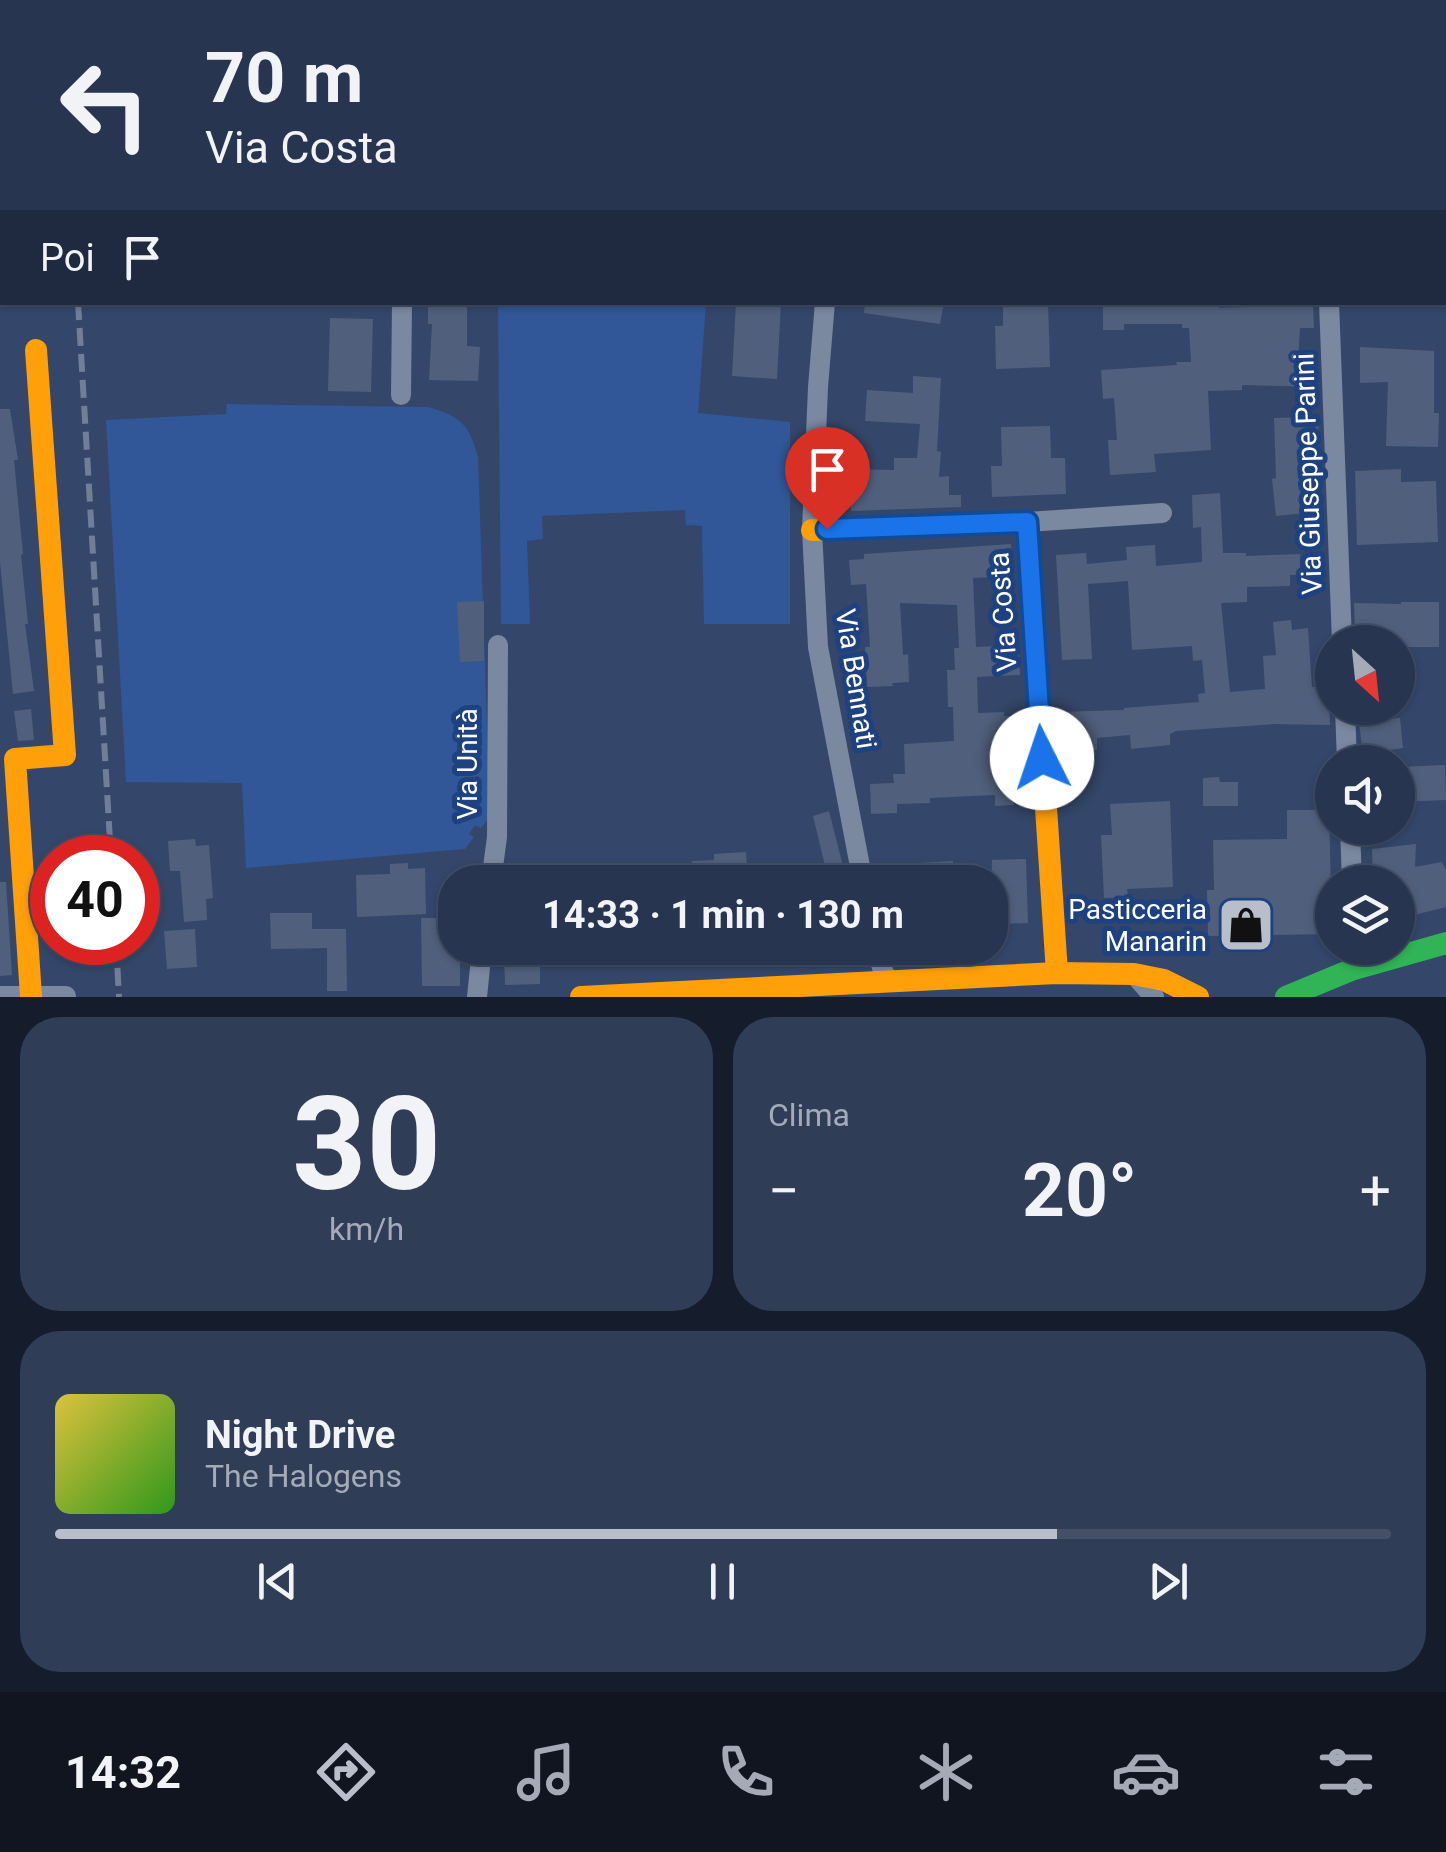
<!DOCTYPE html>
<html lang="it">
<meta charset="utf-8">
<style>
:root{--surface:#273550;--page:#2f3d57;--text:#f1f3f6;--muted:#a4abb7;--line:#435067;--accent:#b8bfcb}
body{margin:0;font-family:Roboto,sans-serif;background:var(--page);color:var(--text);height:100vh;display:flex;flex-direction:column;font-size:38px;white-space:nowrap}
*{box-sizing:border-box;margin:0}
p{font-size:32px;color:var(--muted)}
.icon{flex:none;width:55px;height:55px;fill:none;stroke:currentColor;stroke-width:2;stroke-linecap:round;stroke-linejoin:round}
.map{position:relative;height:997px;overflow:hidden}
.sheet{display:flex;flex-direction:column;gap:20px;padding:20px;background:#151d2c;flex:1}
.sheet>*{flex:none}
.banner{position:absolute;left:0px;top:0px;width:1448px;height:305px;box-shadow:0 2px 8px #0004,0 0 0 2px var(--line);background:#273550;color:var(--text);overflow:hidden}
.needle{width:65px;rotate:153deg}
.fabs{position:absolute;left:1315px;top:625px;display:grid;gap:20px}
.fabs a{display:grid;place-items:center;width:100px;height:100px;border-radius:50%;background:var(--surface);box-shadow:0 2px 8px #0004,0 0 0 2px var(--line);font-size:50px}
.speed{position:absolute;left:30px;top:835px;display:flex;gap:20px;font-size:50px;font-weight:700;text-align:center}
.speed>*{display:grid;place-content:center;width:130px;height:130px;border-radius:50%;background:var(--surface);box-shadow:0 2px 8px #0004,0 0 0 2px var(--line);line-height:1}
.speed .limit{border:15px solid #d22;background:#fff;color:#111}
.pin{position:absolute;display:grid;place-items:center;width:85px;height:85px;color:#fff;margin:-102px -42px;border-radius:50% 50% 50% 0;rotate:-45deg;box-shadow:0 0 10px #0007}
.pin .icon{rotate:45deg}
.me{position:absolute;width:110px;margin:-55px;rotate:356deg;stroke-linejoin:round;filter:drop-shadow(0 0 8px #0008)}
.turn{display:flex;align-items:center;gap:35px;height:210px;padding:0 40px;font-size:45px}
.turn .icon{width:130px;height:130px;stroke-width:2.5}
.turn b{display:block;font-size:70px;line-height:85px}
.then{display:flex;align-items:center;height:95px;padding:0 40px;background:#0003;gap:20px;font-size:38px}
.big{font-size:75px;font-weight:700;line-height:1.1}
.sheet .card{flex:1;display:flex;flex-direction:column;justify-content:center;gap:15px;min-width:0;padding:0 35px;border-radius:40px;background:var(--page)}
.sheet .dial{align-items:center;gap:0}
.dial b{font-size:130px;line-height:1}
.song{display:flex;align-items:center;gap:30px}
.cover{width:120px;height:120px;border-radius:15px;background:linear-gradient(135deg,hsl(50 70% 55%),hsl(110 70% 35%))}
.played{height:10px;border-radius:5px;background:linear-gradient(90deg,var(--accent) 75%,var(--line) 75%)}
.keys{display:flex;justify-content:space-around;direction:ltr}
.heat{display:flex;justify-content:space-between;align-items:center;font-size:55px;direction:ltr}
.sheet .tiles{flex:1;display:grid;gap:20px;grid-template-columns:1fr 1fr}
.card:last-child{grid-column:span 2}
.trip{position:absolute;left:438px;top:865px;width:570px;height:100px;border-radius:40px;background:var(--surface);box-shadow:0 2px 8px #0004,0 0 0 2px var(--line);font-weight:700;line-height:100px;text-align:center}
.tab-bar{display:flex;height:160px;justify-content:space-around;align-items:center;background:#101520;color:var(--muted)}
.tab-bar .icon{width:70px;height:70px}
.tab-bar .selected{color:var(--accent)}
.tab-bar b{font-size:45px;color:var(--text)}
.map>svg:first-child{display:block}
.green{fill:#315798}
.building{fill:#505f7c}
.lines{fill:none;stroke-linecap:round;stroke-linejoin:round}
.street{stroke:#7a88a0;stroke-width:20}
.fast{stroke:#30b455;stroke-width:22}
.slow{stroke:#ff9f0a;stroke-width:22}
.rail{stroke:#707e98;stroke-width:6;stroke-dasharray:18 8;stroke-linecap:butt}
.route-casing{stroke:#114b97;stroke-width:25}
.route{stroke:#1a73e8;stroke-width:18}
.labels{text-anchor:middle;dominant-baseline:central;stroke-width:10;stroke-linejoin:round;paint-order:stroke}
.street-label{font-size:28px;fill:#fff;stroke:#1e4180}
.poi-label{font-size:28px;fill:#fff;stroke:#1e4180;text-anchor:end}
</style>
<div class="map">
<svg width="1446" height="997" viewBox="0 0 1446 997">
<rect width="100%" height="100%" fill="#34476a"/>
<g class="green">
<polygon points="498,303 706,303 698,413 790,422 790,624 704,624 702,526 686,525 685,510 542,516 543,539 527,541 530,624 501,624"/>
<path d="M227 404 428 407C460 416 469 424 478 457L490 817 481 828 475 825 469 834 474 837 465 849 246 868 242 783 126 782 106 420 226 414Z"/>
</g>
<g class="building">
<polygon points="428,302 467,302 467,346 480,347 478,381 429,380 432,324 428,324"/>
<polygon points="736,302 781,302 777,379 732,376"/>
<polygon points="865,302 944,302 940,324 864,313"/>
<polygon points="1003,302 1048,302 1050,367 996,369 995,326 1003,326"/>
<polygon points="1103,302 1219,302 1219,308 1251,307 1251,302 1313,302 1314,328 1300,328 1298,362 1318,363 1318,387 1242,385 1242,390 1208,391 1211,450 1154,454 1156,472 1110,475 1108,440 1117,440 1114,398 1103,399 1101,370 1177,365 1176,362 1191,362 1189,328 1182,328 1182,324 1124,324 1124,330 1103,330"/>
<polygon points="330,318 373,319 371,392 328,391"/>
<polygon points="1360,347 1434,351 1434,413 1439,413 1438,447 1386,446 1388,382 1360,383"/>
<polygon points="913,376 941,378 937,451 941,452 939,477 949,476 949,495 961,495 961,507 851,511 850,469 894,470 894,458 917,458 920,424 865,421 867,390 913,393"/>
<polygon points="0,409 10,409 18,460 14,460 23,554 21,555 28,624 25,624 34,691 13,694 0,562"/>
<polygon points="1318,417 1319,449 1308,449 1315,512 1276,516 1272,479 1276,478 1274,418"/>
<polygon points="1050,426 1051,458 1065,458 1066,494 992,497 991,466 1002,466 1001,427"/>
<polygon points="1401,469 1401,482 1436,481 1438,542 1357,545 1355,471"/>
<polygon points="1220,493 1223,553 1246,553 1246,556 1300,554 1300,575 1290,575 1290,586 1247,587 1247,602 1221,603 1230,692 1265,689 1263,656 1276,655 1273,622 1291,620 1292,630 1308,628 1312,687 1329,686 1330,725 1275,724 1176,731 1170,734 1170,745 1131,749 1130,735 1097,738 1097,750 1060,751 1057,712 1124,710 1124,708 1199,702 1198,694 1205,693 1202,660 1193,661 1192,646 1132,650 1128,581 1088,584 1092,659 1062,660 1056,555 1086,553 1087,564 1127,560 1126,547 1155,545 1156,566 1202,562 1201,527 1193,528 1192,495"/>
<polygon points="1011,544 1013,576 973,578 976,647 1018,645 1020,675 977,677 978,713 1004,712 1004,716 1022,716 1027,787 1013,787 1014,805 995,806 995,795 930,798 930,803 897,804 897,813 871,814 870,784 894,783 893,774 905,774 904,744 954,741 953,707 948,707 947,670 955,670 954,648 959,648 957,605 900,603 903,655 908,654 909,682 892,683 893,686 867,687 865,647 870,647 866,584 851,585 849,560 864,559 864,554"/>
<polygon points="484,601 484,661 460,662 457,602"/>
<polygon points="1401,602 1439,602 1439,647 1398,647 1398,642 1366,642 1366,634 1355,634 1354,603 1401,604"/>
<polygon points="31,709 34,740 18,741 14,711"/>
<polygon points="1400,718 1403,748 1363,754 1359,723"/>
<polygon points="1445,765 1446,800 1398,802 1398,767"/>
<polygon points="1219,777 1220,782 1238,782 1238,806 1203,806 1203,778"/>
<polygon points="1170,801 1173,887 1127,889 1128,897 1104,898 1101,835 1112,835 1110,804"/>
<polygon points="1287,810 1329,810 1332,934 1208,936 1207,890 1214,890 1213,840 1287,839"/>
<polygon points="829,811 847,882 829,882 813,816"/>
<polygon points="195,839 196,846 209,845 213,898 206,899 207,920 184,922 180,871 170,871 168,841"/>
<polygon points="1416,844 1415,867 1442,862 1446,870 1446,907 1398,919 1398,882 1373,882 1372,849"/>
<polygon points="746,852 748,879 693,882 692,861 714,860 714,854"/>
<polygon points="1026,859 1028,923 996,924 996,907 990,907 992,860"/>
<polygon points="953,861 953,882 918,882 917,863"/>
<polygon points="408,863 408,869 425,868 426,914 357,917 356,875 390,874 390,864"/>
<polygon points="0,882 6,882 12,975 0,976"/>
<polygon points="270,913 312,913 312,929 346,929 347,991 327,991 327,948 271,949"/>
<polygon points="421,918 455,918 455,948 460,948 460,986 422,986"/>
<polygon points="195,929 197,967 167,969 164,931"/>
<polygon points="509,948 540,948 540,984 505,985 504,953 509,953"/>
</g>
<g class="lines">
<g class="street">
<polyline points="558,0 572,2"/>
<polyline points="1282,0 1283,2"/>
<polyline points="409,2 409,0"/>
<polyline points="843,2 843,0"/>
<polyline points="1445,97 1446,97"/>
<polyline points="1445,238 1446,240"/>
<polyline points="825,302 818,387 812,530 818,647 863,882"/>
<polyline points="1329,302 1342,642"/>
<polyline points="401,395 402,302"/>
<polyline points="1027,522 1162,513"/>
<polyline points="1345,708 1347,762"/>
<polyline points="1350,828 1352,882"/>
<polyline points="491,882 497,837 498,645"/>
<polyline points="876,948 884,974 890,980"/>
<polyline points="1134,974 1154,997"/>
<polyline points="0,996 66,996"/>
<polyline points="477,997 482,948"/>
</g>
<polyline class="fast" points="1286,997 1351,970 1446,943"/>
<g class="slow">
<polyline points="812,530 1027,522 1057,973"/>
<polyline points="31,996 15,759 65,755 36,350"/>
<polyline points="581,997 1057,973 1134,974 1164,980 1198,997"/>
</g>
<g class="rail">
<polyline points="48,0 48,2"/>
<polyline points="78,302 111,858"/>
<polyline points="116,942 119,997"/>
</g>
</g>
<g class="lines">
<g class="route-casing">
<polyline id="route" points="827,529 1027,522 1042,758"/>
</g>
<use href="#route" class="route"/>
</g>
<defs>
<g id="shop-square" transform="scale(2.875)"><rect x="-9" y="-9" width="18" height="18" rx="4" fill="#b8bfcb" stroke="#1e4180"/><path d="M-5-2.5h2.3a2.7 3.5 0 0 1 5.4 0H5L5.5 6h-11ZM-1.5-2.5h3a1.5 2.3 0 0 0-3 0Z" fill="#111"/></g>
</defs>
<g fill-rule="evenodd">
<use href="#shop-square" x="1246" y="925"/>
</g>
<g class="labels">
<g class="street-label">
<text transform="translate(1308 474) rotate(-92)">Via Giuseppe Parini</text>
<text transform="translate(1003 612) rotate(-94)">Via Costa</text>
<text transform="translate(856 679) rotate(81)">Via Bennati</text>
<text transform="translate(467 764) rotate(-90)">Via Unità</text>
</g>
<g class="poi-label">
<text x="1207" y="909">Pasticceria<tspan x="1207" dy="32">Manarin</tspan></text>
</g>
</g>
</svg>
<div class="fabs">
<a><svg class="needle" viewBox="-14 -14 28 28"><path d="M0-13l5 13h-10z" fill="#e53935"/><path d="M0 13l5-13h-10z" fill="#a4abb7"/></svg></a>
<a><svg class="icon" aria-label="sound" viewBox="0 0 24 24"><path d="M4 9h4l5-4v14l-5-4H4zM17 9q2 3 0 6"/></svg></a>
<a><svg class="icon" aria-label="layers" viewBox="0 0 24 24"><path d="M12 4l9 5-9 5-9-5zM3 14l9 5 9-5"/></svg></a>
</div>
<div class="speed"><div class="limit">40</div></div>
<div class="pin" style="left:827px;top:529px;background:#d93025"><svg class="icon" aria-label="arrive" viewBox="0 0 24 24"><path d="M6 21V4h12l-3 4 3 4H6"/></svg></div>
<svg class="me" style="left:1042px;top:758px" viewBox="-20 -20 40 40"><circle r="19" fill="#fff"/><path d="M0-13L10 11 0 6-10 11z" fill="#1a73e8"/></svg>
<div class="trip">14:33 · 1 min · 130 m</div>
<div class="banner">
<div class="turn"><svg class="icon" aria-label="left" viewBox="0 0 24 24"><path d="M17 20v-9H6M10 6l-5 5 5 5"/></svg><div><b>70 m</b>Via Costa</div></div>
<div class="then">Poi<svg class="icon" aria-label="arrive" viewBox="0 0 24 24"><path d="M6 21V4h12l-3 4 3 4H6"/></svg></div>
</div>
</div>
<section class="sheet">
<div class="tiles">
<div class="card dial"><b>30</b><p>km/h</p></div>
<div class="card"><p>Clima</p>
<div class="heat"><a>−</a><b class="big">20°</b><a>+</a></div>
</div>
<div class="card">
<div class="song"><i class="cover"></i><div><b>Night Drive</b><p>The Halogens</p></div></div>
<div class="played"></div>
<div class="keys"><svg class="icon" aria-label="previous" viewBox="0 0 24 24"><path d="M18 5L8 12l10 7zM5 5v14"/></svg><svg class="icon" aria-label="pause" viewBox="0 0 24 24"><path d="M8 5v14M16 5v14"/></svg><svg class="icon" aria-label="next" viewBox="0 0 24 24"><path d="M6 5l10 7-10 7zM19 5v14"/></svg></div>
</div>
</div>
</section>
<nav class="tab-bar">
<b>14:32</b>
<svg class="icon selected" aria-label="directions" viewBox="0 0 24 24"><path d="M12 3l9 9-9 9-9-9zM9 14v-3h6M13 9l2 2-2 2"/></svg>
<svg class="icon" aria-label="music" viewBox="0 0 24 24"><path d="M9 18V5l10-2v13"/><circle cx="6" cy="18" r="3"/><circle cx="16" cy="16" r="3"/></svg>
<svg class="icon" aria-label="phone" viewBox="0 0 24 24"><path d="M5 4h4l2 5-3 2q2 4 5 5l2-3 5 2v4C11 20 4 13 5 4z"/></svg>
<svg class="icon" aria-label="climate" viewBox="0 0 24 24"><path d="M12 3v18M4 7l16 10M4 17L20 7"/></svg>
<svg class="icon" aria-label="car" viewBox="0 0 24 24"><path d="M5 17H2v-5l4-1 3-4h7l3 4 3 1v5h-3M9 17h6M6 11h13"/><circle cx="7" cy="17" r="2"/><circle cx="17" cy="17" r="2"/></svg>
<svg class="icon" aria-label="filters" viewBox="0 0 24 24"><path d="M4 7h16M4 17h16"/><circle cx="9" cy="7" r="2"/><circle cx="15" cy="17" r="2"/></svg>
</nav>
